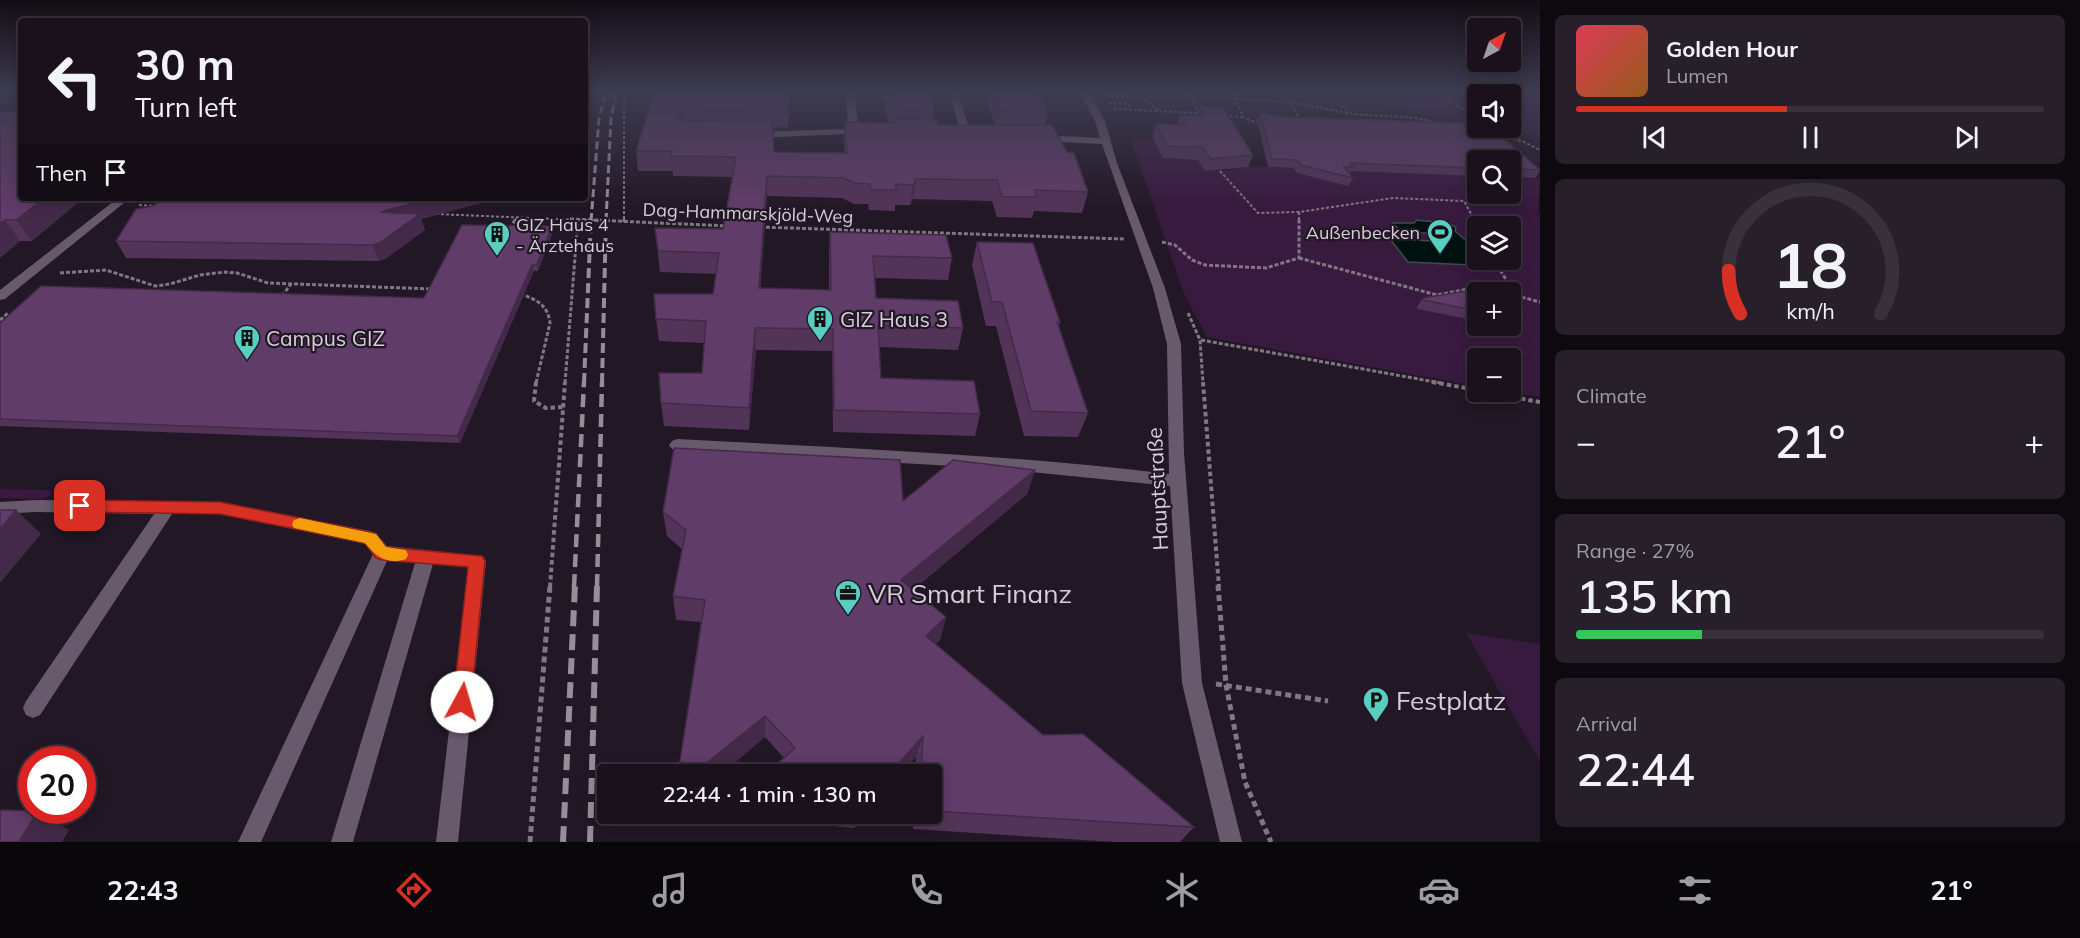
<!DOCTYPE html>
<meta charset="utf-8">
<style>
:root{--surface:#1a111c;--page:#271f29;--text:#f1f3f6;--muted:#9f9da3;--line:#38313b;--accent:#d93025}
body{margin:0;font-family:Mulish,sans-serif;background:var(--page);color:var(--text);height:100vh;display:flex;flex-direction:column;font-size:22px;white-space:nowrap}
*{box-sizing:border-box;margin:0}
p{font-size:20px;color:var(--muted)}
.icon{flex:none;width:33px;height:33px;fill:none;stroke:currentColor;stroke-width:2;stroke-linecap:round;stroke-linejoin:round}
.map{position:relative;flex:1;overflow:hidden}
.drawer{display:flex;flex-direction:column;gap:15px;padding:15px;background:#0e090f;width:540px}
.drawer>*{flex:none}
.guide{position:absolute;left:18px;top:18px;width:570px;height:183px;border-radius:6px;box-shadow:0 3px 15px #0003,0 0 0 2px var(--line);background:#1a111c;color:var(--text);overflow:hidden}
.needle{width:39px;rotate:40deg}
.controls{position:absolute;left:1467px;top:18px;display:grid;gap:12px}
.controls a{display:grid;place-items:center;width:54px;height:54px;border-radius:6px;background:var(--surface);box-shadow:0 3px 15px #0003,0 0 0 2px var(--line);font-size:30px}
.speed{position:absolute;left:18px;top:746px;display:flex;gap:12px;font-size:30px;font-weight:700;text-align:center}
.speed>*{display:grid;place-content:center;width:78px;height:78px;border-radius:50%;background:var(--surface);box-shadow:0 3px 15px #0003,0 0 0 2px var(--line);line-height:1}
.speed .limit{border:9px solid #d22;background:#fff;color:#111}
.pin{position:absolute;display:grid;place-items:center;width:51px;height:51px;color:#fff;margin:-26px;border-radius:12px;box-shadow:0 3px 9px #0006}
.me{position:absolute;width:66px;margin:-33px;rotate:6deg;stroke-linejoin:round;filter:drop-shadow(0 0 4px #0008)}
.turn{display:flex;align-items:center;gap:21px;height:126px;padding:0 18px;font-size:27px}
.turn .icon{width:78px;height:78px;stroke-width:2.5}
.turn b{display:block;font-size:42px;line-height:51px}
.then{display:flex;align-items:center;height:57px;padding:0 18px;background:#0003;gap:12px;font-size:22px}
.big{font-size:45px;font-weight:600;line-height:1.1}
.drawer .tile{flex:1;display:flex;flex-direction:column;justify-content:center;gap:9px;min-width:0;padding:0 21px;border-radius:9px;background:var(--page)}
.drawer .dial{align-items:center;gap:0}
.dial svg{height:156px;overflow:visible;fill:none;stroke:var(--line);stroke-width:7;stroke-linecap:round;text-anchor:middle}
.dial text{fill:var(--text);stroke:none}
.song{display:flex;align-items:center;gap:18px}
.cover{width:72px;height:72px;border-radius:9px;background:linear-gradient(135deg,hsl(350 70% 55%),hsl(30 70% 35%))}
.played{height:6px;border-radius:3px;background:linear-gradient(90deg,var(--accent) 45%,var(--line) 45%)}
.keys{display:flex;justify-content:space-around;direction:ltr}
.heat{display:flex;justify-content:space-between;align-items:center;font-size:33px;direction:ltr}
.charge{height:9px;border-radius:4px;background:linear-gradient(90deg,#34c759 27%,var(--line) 0)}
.trip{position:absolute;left:597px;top:764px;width:345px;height:60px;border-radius:6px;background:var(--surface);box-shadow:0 3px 15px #0003,0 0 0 2px var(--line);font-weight:600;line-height:60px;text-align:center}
.tabs{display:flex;height:96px;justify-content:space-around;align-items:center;background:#0a070b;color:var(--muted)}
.tabs .icon{width:42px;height:42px}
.tabs .selected{color:var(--accent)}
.tabs b{font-size:27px;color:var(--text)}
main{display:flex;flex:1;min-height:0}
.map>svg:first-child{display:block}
.green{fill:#381a3f;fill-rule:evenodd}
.water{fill:#00120f;stroke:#404a4b;stroke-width:1.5}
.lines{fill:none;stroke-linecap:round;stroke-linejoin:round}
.path-far3{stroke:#817783;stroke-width:2;stroke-dasharray:3 2;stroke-linecap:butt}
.path-far2{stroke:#817783;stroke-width:3;stroke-dasharray:4 2;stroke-linecap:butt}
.path-far1{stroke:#817783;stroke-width:4;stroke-dasharray:4.5 3;stroke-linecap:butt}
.path{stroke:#817783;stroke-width:5;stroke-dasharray:6 4;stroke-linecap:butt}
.minor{fill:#69596d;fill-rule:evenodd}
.rail-far3{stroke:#978d99;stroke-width:3;stroke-dasharray:8 4;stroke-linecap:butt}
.rail-far2{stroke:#978d99;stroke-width:4;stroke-dasharray:10 5;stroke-linecap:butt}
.rail-far1{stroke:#978d99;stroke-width:4.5;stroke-dasharray:13 7;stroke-linecap:butt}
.rail{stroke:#978d99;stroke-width:6;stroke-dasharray:16 8;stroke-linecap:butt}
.wall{fill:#533459}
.shaded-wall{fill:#432a49}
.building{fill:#603c68;stroke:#432a49;stroke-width:1.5}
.route{fill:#d93025;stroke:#8d1f18;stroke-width:1.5}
.slow{fill:#f59e0b}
.labels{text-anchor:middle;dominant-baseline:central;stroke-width:4.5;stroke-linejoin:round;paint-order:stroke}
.far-street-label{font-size:18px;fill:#d6ced8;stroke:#221725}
.far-poi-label{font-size:18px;fill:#d6ced8;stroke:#221725;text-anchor:start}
.poi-label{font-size:21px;fill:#d6ced8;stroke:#221725;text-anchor:start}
.street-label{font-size:21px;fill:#d6ced8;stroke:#221725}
.near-poi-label{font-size:26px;fill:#d6ced8;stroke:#221725;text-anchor:start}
</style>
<main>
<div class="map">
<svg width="1540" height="842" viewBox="0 0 1540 842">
<rect width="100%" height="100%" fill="#221725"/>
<g class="green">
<polygon points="1383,91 1540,91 1540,136 1495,128 1510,128 1510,94 1478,94 1477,124 1387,107"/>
<path d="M1131 140 1155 141 1164 158 1198 160 1205 171H1231L1249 166 1293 168 1297 173 1335 158 1477 176 1478 194H1510L1511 177 1540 179 1537 220 1540 210V397L1510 392V358H1478L1477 386 1207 337 1184 294ZM1478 226H1510V260H1478ZM1478 292H1510V326H1478Z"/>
<polygon points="0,489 48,490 52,495 42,499 0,498"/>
<polygon points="1466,633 1540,644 1540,761"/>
</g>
<path class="water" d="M1417 220C1434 223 1440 219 1456 227L1455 231 1477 250 1478 260H1486L1492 266 1408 262 1390 239 1433 241 1437 236 1430 233H1402L1393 223H1414Z"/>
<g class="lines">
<g class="path-far3">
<polyline points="624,91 624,221"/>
<polyline points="1142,91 1141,97 1159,111"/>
<polyline points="1430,91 1478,117"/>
<polyline points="1189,93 1198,113"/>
<polyline points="1233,93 1243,117 1257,123"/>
<polyline points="1106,96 1225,98 1290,102 1353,114 1416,118 1439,123"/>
<polyline points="1285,97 1302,121"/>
<polyline points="1329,97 1350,112"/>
<polyline points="1109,103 1128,103 1131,110"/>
<polyline points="1114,109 1199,113"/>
<polyline points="1225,116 1243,117"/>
<polyline points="1497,128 1517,138"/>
<polyline points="1469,130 1522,141 1540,150"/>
<polyline points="1220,171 1258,213 1299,212 1393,198 1464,201 1475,221"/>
<polyline points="139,205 156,206"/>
<polyline points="1299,212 1299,221"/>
<polyline points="436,214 603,221"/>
<polyline points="515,221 517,216"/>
<polyline points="578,221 578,218"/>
</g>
<g class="path-far2">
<polyline points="570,219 728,226"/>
<polyline points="624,219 624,222"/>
<polyline points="1475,219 1478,234"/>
<polyline points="760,227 1124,239"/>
<polyline points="511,229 515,219"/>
<polyline points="1162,242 1175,245 1192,260 1205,265 1266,268 1299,258 1299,219"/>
<polyline points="1299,258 1437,295 1468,289 1479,290"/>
<polyline points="1494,260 1510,286 1521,315"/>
<polyline points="60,273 106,270 155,286 170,284 200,275 225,272 237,273 268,283 432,289"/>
<path d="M520 294C536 299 548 305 550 323L536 383"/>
<polyline points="1510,294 1540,302"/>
<polyline points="282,296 291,284"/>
<polyline points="1188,313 1200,340 1203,383"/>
<polyline points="0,320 8,313"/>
<polyline points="1201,340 1441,383"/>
<polyline points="565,383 578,219"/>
</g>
<g class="path-far1">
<polyline points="536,382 534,401 546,408 564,407"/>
<polyline points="1203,382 1219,587"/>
<polyline points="1432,382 1478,390"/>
<polyline points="1484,392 1540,402"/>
<polyline points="550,587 565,382"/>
</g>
<g class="path">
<polyline points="1218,585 1226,685 1245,782 1271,842"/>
<polyline points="1216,684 1328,701"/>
<polyline points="530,842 550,585"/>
</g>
<g class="minor">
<polygon points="846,91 855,91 858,128 867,129 867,133 754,138 749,135 754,132 848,129"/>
<polygon points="949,91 958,91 971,135 969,137 961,135"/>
<path d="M1079 91H1088L1105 121 1117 163 1165 288 1181 344 1184 453 1202 683 1242 842H1220L1182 683 1170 486 991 468 677 451 672 449 669 445 672 441 677 439C841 448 1006 454 1169 474L1167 344 1153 288 1102 144 1041 141 1036 138 1041 135 1100 138 1095 121Z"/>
<polygon points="118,198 130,198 5,299 0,300 0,290"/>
<polygon points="36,500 220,502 370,531 376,533 387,546 483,556 486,561 458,842 436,842 468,567 433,564 353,842 331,842 415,563 387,561 261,842 238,842 373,554 365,544 220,514 172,514 40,715 33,718 26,715 23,708 26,701 154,514 36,512 0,514 0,502"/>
</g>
<g class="rail-far3">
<polyline points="591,221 599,119 606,91"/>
<polyline points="606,221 611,118 617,91"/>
</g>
<g class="rail-far2">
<polyline points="584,383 591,219"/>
<polyline points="602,383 606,219"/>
</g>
<g class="rail-far1">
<polyline points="574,587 584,382"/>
<polyline points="597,587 602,382"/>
</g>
<g class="rail">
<polyline points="563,842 575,585"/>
<polyline points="590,842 597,585"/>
</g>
</g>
<g class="wall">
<polygon points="655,91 790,91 788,127 773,128 774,152 845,153 844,141 845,122 888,123 882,91 929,91 934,108 932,120 938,125 995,125 984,91 1038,91 1048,112 1045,125 1088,192 1082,213 1034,211 1032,218 997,217 992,201 913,199 910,205 895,205 895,211 869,210 868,204 854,204 842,198 767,196 760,288 829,290 829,253 830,232 952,258 948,280 875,278 876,298 963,328 958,350 879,347 881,378 980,414 975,436 833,432 832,351 756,350 749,430 664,426 661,403 702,373 704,343 659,341 656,319 713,294 716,274 660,272 655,228 723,229 733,177 673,176 673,171 638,171 636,151"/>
<polygon points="1198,106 1253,155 1248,167 1205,171 1198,160 1163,158 1152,136 1156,124 1177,125 1180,115 1195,115"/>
<polygon points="0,112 21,198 83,198 32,241 20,241 0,258"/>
<polygon points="1260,113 1285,117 1479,136 1540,170 1540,171 1535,178 1510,177 1510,160 1478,160 1478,176 1351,171 1349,174 1353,178 1348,186 1297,173 1293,168 1268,167 1257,120"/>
<polygon points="167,198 499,198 421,219 425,230 385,259 379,261 126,258 116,241 152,206"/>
<polygon points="553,232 538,271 534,271 460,443 0,426 0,323 424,298"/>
<polygon points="977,242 1060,322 1059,326 1088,413 1078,437 1024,436 996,326 986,326 972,265"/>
<polygon points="1479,289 1513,291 1523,320 1516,329 1499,326 1510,326 1510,292 1478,292 1478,321 1417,309 1417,307 1423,298"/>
<polygon points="1035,470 1027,494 913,590 946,617 940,640 935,644 1043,735 1194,827 1180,842 1115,842 913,829 914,813 932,813 932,774 916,774 916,757 784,758 765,737 721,774 678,774 701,622 676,620 673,596 682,549 667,536 663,512 903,501"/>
<polygon points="742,813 868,813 854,828 742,817"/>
</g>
<g class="shaded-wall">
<polygon points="789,91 790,91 788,127 788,108"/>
<polygon points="685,111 686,130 677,115"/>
<polygon points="767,176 767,196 759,310 759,288"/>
<polygon points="916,179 913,199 910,205 913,185"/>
<polygon points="44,198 83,198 32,241 16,220"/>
<polygon points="433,198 499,198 421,219 425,230 385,259 379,261 372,245 380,212"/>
<polygon points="5,220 20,241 0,258 0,224"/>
<polygon points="552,226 553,232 538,271 537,265"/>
<polygon points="532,265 534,271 460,443 457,436"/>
<polygon points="755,328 756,350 749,430 749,408"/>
<polygon points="1035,470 1027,494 897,603 901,580"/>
<polygon points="16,510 41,534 0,583 0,529"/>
<polygon points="946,617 940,640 920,658 926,636"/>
<polygon points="765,716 765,737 721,774 693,774"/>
<polygon points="923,736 916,757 902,774 889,774"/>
<polygon points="38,811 69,830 62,842 19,842"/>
<polygon points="857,813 868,813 854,828"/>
</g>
<g class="building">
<polygon points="655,91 789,91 788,108 685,111 677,115 685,121 772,120 774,152 847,153 845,122 894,123 893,119 937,120 938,125 1052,125 1067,152 1074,153 1088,192 1035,190 1037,197 1002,197 997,180 916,179 913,185 895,184 897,190 871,190 870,184 855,183 843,178 767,176 759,288 831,290 830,232 946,235 952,258 873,256 876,298 958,301 963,328 878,325 881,378 974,381 980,414 834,410 833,329 755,328 749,408 661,403 659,373 702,373 706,321 656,319 654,294 713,294 719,253 658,251 655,228 723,229 736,157 671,156 672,151 636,151"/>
<polygon points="888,91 929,91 934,108 891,107"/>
<polygon points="995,91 1038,91 1048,112 1002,110"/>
<polygon points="1198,106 1223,108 1253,155 1210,159 1203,147 1168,146 1156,124 1186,125 1180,115 1204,116"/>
<polygon points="0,112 21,112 21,198 44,198 16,220 5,220 0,224"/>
<polygon points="1260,113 1285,117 1464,123 1479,136 1502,137 1540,170 1510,169 1510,160 1478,160 1478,168 1350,163 1353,167 1344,167 1353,178 1301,165 1297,160 1272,159"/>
<polygon points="167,198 433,198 380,212 420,214 379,243 372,245 116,241 136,209 152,206"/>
<polygon points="462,225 552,226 537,265 532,265 457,436 0,419 0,323 41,286 424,298"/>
<polygon points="977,242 1033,243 1060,322 1057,322 1088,413 1031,411 1002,302 992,302"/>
<polygon points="1479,289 1513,291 1523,320 1510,317 1510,292 1478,292 1478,311 1423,300 1423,298"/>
<polygon points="674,448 900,460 903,501 953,460 1035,470 901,580 946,617 926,636 1043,735 1083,734 1194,827 932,811 932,774 921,774 923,736 889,774 766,774 795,748 765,716 693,774 678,774 705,600 673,596 686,530 663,512"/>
<polygon points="0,510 16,510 0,529"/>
<polygon points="0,810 38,811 19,842 0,842"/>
</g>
<linearGradient id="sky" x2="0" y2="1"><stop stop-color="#130d14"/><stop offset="0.44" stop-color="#3e3c51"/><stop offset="1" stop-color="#3e3c51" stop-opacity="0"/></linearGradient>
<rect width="1540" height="209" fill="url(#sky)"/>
<polygon class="route" points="80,500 220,502 370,532 376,534 386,547 482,556 485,561 471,702 468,708 462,710 455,708 453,702 468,567 382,560 376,558 365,543 220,514 80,512 75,510 73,506 75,502"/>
<path class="slow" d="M300 518 376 534 386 547 406 550 408 555 406 559C388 565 376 557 365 543L294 528 292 524 294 520Z"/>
<defs>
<g id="stadium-pin" transform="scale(1.35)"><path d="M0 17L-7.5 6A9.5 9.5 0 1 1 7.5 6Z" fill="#58cec1" stroke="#221725"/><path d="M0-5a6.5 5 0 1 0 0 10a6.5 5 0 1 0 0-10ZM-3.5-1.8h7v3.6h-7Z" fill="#111"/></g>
<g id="building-pin" transform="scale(1.35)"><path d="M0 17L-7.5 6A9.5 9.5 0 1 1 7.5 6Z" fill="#58cec1" stroke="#221725"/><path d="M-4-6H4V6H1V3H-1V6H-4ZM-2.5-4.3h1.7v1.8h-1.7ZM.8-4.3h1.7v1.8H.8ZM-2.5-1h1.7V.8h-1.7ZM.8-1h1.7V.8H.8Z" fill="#111"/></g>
<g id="office-pin" transform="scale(1.35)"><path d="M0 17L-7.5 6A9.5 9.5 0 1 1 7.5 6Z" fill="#58cec1" stroke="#221725"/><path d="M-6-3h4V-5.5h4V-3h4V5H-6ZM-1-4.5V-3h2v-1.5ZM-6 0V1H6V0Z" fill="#111"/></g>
<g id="parking-pin" transform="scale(1.35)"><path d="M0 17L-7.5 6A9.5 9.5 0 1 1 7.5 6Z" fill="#58cec1" stroke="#221725"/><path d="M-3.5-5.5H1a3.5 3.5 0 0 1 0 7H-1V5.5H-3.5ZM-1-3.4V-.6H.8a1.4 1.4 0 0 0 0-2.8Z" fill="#111"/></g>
</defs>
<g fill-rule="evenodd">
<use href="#stadium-pin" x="1440" y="232"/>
<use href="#building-pin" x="497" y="234"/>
<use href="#building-pin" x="820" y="319"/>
<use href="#building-pin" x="247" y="338"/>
<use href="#office-pin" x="848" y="593"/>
<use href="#parking-pin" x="1376" y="700"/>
</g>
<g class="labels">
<g class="far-street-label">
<text transform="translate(748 213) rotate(2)">Dag-Hammarskjöld-Weg</text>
</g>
<g class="far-poi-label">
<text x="516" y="224">GIZ Haus 4<tspan x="516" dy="21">- Ärztehaus</tspan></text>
<text x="1420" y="232" text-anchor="end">Außenbecken</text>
</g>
<g class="poi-label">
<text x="840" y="319">GIZ Haus 3</text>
<text x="266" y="338">Campus GIZ</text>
</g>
<g class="street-label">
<text transform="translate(1157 489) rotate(-93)">Hauptstraße</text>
</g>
<g class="near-poi-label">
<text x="868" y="593">VR Smart Finanz</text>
<text x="1396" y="700">Festplatz</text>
</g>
</g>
</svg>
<div class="controls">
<a><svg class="needle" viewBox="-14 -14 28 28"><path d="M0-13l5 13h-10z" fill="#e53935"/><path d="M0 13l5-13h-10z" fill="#9f9da3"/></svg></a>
<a><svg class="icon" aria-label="sound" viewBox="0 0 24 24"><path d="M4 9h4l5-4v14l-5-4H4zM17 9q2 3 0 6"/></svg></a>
<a><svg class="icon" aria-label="search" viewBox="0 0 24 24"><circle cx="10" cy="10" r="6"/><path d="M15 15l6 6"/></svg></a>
<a><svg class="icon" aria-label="layers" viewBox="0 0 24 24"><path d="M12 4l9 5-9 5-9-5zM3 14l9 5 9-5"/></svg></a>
<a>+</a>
<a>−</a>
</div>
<div class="speed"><div class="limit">20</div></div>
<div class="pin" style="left:80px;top:506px;background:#d93025"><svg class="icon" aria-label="arrive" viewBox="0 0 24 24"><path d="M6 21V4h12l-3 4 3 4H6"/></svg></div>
<svg class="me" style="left:462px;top:702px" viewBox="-20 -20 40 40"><circle r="19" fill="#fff"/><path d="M0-13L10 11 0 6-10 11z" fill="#d93025"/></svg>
<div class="trip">22:44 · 1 min · 130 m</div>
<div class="guide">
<div class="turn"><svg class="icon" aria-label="left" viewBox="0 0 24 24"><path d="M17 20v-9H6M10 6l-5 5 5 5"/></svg><div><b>30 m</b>Turn left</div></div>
<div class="then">Then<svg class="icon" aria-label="arrive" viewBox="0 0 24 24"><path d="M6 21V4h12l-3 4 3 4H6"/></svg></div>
</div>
</div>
<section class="drawer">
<div class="tile">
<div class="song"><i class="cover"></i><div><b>Golden Hour</b><p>Lumen</p></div></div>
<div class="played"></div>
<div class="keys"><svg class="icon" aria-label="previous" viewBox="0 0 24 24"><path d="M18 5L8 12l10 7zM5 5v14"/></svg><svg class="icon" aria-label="pause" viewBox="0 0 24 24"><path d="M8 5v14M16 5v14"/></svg><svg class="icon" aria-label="next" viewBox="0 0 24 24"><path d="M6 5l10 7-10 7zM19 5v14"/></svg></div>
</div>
<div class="tile dial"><svg viewBox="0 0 100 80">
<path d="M14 69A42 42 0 1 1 86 69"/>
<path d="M14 69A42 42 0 0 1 8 47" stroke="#d93025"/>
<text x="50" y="56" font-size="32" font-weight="700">18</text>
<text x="50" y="72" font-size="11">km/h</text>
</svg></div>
<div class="tile"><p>Climate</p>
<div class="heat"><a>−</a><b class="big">21°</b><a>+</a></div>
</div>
<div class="tile"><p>Range · 27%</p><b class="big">135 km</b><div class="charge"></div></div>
<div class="tile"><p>Arrival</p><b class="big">22:44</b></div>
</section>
</main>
<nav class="tabs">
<b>22:43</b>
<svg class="icon selected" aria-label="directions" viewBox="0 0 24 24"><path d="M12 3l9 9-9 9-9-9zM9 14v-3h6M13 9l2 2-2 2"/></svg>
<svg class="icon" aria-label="music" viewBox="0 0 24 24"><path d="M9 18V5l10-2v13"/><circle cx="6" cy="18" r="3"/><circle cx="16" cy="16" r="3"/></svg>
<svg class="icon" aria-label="phone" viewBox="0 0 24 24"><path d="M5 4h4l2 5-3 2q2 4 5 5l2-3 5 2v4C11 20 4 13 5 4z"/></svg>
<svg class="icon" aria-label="climate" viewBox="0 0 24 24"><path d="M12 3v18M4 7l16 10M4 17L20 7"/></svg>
<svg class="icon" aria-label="car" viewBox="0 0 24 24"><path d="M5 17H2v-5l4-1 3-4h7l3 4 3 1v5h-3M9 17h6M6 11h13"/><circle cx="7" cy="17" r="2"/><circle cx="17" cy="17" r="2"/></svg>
<svg class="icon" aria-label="filters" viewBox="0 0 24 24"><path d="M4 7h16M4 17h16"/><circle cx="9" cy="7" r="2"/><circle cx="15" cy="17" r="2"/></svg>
<b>21°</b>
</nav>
